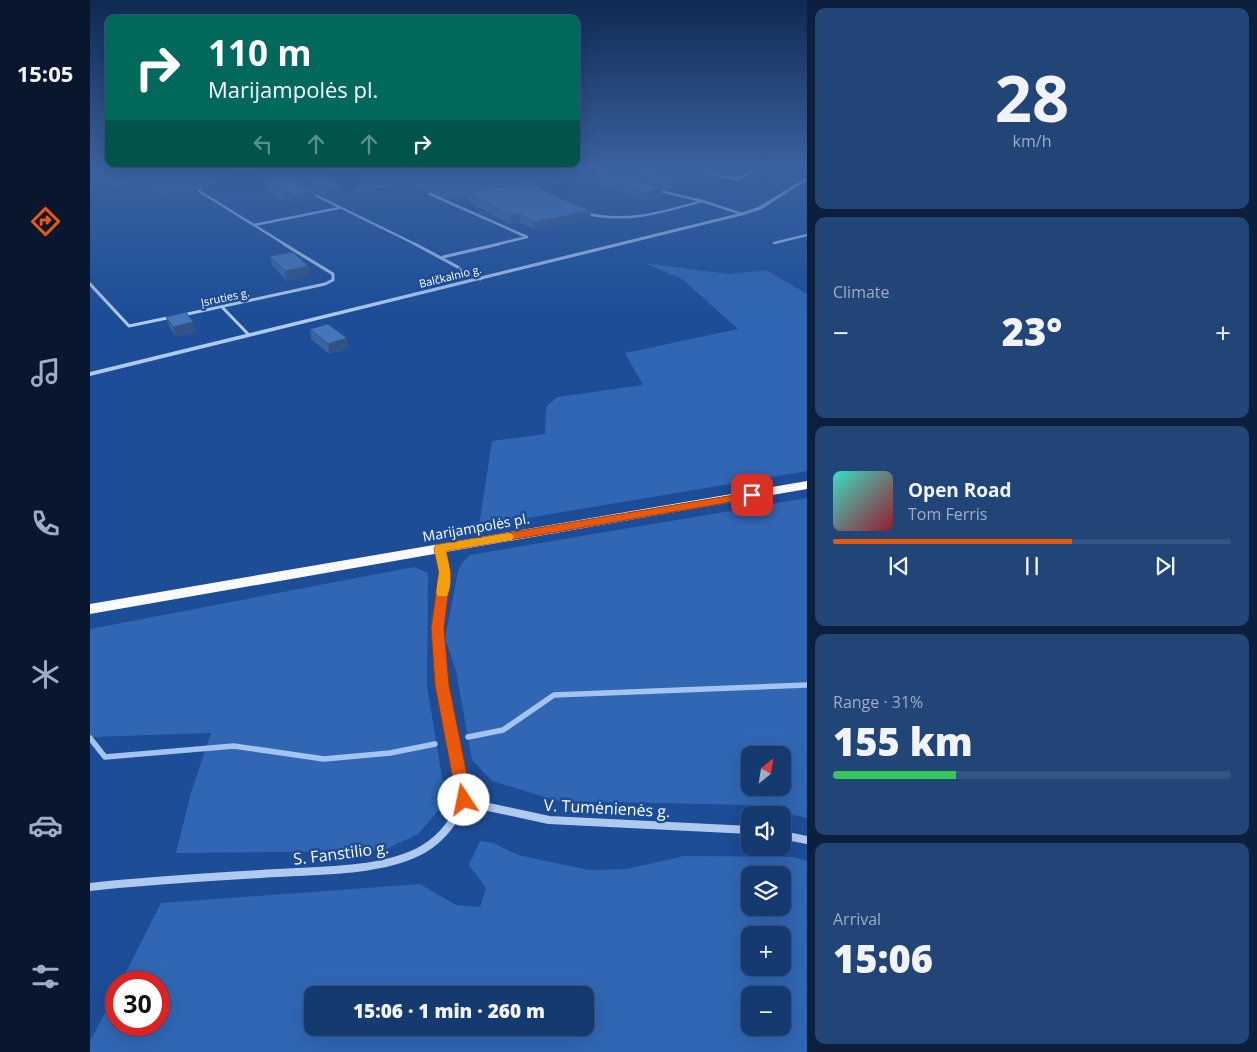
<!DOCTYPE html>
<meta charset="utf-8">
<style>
:root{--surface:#153a70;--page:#224578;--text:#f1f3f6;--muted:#9dadc3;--line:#345483;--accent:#ea580c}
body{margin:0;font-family:"Open Sans",sans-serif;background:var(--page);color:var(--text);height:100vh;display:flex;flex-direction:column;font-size:19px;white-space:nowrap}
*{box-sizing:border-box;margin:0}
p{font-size:16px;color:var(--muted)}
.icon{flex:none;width:28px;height:28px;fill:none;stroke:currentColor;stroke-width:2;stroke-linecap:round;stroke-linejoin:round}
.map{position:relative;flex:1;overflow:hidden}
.drawer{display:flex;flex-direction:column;gap:8px;padding:8px;background:#0c203e;width:450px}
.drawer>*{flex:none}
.guide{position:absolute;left:15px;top:15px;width:475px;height:152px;border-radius:10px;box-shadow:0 5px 20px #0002,0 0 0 1px var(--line);background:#00695c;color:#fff;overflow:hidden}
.needle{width:32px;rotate:30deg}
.tools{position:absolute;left:651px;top:746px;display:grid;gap:10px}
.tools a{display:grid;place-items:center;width:50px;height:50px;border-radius:10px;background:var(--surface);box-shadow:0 5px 20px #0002,0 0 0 1px var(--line);font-size:25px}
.speed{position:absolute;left:15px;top:971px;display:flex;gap:10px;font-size:25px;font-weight:700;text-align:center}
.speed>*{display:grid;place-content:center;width:65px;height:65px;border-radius:50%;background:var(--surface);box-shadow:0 5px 20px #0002,0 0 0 1px var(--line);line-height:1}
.speed .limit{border:8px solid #d22;background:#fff;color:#111}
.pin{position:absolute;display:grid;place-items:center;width:42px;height:42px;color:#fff;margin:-21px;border-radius:10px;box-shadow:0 2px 8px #0006}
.me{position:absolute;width:55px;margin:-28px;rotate:349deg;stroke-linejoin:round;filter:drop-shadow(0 0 4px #0008)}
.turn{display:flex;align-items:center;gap:18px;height:105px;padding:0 20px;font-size:22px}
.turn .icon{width:65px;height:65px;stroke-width:2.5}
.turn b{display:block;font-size:35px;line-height:42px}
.lanes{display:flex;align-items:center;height:48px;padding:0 20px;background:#0003;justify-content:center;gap:25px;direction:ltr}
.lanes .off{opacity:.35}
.big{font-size:38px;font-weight:800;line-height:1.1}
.drawer .tile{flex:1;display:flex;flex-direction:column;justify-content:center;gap:8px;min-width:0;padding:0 18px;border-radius:10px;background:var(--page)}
.drawer .dial{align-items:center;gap:0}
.dial b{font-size:65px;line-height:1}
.song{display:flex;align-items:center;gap:15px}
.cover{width:60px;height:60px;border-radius:8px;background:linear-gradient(135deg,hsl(170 70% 55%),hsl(350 70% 35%))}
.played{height:5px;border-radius:2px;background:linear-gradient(90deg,var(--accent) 60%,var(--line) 60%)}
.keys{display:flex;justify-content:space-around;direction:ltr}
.heat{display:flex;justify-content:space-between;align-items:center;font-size:28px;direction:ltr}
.charge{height:8px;border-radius:4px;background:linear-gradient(90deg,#34c759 31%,var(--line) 0)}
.trip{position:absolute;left:214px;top:986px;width:290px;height:50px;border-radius:10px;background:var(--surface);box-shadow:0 5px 20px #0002,0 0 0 1px var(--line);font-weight:800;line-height:50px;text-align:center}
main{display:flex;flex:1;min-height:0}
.dock{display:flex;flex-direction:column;width:90px;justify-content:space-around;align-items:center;background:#08172d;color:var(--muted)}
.dock .icon{width:35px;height:35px}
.dock .selected{color:var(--accent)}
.dock b{font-size:22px;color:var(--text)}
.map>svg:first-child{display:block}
.green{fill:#3066b3;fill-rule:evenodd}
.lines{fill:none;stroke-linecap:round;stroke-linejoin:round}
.stream{stroke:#a3c4f1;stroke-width:5.5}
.minor-far4{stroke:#b0caef;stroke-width:2.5}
.minor-far3{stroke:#b0caef;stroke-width:3}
.minor-far2{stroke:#b0caef;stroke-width:5}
.minor-far1{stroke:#b0caef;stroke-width:6}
.minor{stroke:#b0caef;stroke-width:8}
.tertiary{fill:#b0caef;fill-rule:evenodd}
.primary{fill:#f8faff;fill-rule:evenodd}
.wall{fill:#3b65a2}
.shaded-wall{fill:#305384}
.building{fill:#4576bc;stroke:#305384}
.route{fill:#ea580c;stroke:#983908}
.slow{fill:#f59e0b}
.labels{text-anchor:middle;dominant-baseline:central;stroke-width:5;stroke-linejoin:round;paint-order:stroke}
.far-street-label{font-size:11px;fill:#fff;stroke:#1c4d96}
.street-label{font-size:14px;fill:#fff;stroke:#1c4d96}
.near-street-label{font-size:16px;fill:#fff;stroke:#1c4d96}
</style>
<main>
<nav class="dock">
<b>15:05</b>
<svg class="icon selected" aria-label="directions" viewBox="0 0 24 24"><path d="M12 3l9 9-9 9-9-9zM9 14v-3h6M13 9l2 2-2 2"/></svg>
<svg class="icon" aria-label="music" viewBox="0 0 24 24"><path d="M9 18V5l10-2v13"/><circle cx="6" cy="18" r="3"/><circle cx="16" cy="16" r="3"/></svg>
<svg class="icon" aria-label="phone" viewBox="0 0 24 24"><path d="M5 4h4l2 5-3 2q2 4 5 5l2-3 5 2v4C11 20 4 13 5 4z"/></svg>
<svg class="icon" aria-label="climate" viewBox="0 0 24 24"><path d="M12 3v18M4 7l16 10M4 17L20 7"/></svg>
<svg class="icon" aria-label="car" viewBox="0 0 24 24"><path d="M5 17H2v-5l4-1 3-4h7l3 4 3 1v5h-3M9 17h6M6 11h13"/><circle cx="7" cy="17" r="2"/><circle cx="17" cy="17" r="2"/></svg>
<svg class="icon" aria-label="filters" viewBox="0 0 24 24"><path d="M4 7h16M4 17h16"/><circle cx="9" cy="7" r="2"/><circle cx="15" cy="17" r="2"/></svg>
</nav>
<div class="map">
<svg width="717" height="1052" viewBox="0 0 717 1052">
<rect width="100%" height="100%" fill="#1c4d96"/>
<g class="green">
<polygon points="0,169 156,169 144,172 113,189 70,193 54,184 20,187 16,180 0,181"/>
<polygon points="255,169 487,169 499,176 492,181 352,198 321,184 265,191 273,173"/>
<polygon points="554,263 638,274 676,270 717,294 717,471 389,526 402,441 455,434 456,407 467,397 553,385 535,353 648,329 592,279"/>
<path d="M717 498V818L660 805 468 801 402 781 382 760 366 671 355 638 368 571 372 563 380 555ZM660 755H692V788H660Z"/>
<polygon points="324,567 338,573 337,686 354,789 349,810 328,834 292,851 86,853 101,793 121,733 0,737 0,629"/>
<path d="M390 841 403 843 428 855 499 870 537 869 594 856 704 857 717 861V1052H0V1041L26 992V1025H69V982H31L71 903 330 884 366 905 390 907 396 888 379 865ZM660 875H692V908H660ZM660 935H692V968H660ZM222 995H495V1028H222ZM660 995H692V1028H660Z"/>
</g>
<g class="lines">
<g class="stream">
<polyline points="378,737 413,730 464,695 717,685"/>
<polyline points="0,738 15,757 144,746 234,759 300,753 345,744"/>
</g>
<g class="minor-far4">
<polyline points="599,169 646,179 668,169"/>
<polyline points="507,176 523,169"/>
<polyline points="566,190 612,201 652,214"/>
<polyline points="109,191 196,245"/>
<polyline points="221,193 327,245"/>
<polyline points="340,194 437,237"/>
<path d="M495 213C534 224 574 212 612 201"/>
<polyline points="164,225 249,208"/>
<polyline points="684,243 717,235"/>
<polyline points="404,245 437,237"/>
</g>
<g class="minor-far3">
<polyline points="325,244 390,279"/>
<polyline points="353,257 409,244"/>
<polyline points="0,284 39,326 82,317"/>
<polyline points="132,307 159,335"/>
<polyline points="93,315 235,284 243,280 243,274 194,244"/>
</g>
<polyline class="minor-far2" points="350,613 355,572 350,548"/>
<g class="minor-far1">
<path d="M350 612C342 674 362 740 374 800L371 807"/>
<polyline points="374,800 398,807"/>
</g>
<g class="minor">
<polyline points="394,806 459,820 660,830"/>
<polyline points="692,835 717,840"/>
<path d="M0 887C62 880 124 877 186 873 228 871 290 871 328 852 348 842 362 825 371 806"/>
</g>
<polygon class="tertiary" points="717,177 717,180 672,209 654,215 0,376 0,372 650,213 668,207"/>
<polygon class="primary" points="717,481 717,489 0,614 0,604"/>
</g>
<g class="wall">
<polygon points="192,169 226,169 252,194 236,197 225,191 226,199 203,203 199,200 193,201 176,188 175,180 172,179 171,171 193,174"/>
<polygon points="521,169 577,176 593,180 591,187 581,190 572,188 571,194 557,200 503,184 504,177 520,175"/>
<polygon points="384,190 500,219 444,230 429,222 420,224 377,201 377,193 384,192"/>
<polygon points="180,256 220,275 197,281 182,265"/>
<polygon points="76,317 103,322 106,332 86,337 79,326"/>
<polygon points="220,329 258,348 239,354 221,339"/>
</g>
<g class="shaded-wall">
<polygon points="578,169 589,169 568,180 570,174"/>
<polygon points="593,180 591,187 581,190 583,184"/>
<polygon points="251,186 252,194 236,197 235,189"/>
<polygon points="572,188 571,194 557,200 558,193"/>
<polygon points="225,191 226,199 203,203 202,195"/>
<polygon points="198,192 199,200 193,201 192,193"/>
<polygon points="501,211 500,219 444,230 445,222"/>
<polygon points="430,214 429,222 420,224 421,216"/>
<polygon points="218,266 220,275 197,281 195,271"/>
<polygon points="103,322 106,332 86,337 83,327"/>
<polygon points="257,338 258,348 239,354 238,344"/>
</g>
<g class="building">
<polygon points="183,169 225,191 202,195 198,192 192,193 175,180 180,179 177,178 182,177 171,171"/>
<polygon points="195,169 226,169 251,186 235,189"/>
<polygon points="522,169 578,169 570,174 593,180 583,184"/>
<polygon points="512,174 572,188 558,193 504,177"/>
<polygon points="441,183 450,187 451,190 501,211 445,222 430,214 421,216 377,193 388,191 384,190"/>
<polygon points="203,252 218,266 195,271 180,256"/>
<polygon points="96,312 103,322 83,327 76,317"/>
<polygon points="238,324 257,338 238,344 220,329"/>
</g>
<linearGradient id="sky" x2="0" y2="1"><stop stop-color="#0f2a52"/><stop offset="0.53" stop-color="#3a62a0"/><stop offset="1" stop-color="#3a62a0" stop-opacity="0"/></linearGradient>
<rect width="717" height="317" fill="url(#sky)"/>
<polygon class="route" points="662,492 667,495 665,498 356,551 361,572 354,628 359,685 382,800 379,806 374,808 368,806 345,685 341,628 349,572 344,548 346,545"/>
<path class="slow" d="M418 533 422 534 424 537 422 540 356 551C359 565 364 582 357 596H348L346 593 349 572 344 548 346 545Z"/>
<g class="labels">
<g class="far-street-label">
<text transform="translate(360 276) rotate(-14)">Balčkalnio g.</text>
<text transform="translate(135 297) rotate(-12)">Įsruties g.</text>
</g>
<g class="street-label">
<text transform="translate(386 527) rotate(-10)">Marijampolės pl.</text>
</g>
<g class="near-street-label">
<text transform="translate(517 808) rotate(3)">V. Tumėnienės g.</text>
<text transform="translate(251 853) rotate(-7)">S. Fanstilio g.</text>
</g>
</g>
</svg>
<div class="tools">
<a><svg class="needle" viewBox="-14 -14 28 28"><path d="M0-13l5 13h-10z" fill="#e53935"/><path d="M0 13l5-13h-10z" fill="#9dadc3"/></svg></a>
<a><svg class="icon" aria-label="sound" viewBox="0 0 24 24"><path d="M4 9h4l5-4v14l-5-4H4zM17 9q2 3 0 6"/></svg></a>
<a><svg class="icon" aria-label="layers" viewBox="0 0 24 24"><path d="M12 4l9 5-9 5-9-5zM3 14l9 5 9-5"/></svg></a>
<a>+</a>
<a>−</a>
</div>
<div class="speed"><div class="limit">30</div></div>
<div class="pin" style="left:662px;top:495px;background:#d93025"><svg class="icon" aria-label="arrive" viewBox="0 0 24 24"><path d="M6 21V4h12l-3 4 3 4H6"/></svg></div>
<svg class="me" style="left:374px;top:800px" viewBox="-20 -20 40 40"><circle r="19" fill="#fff"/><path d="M0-13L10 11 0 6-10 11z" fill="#ea580c"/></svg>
<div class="trip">15:06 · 1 min · 260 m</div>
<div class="guide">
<div class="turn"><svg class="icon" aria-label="right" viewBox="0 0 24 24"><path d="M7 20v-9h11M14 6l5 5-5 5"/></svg><div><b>110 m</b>Marijampolės pl.</div></div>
<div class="lanes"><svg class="icon off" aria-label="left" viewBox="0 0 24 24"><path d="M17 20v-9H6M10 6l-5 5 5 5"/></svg><svg class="icon off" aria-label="ahead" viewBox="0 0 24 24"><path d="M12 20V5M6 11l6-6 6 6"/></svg><svg class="icon off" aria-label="ahead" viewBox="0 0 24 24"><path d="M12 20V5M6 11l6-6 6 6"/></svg><svg class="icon" aria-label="right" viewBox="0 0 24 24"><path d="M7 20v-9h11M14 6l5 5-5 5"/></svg></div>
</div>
</div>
<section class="drawer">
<div class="tile dial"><b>28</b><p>km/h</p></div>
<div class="tile"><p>Climate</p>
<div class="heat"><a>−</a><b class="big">23°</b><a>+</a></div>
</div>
<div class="tile">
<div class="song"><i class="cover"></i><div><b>Open Road</b><p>Tom Ferris</p></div></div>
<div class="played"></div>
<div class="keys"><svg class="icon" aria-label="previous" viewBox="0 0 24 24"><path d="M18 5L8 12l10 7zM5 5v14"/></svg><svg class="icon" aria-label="pause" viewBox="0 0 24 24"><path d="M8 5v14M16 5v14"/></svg><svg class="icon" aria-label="next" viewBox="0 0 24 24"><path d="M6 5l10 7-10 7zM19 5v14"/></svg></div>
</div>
<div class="tile"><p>Range · 31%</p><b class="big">155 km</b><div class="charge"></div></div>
<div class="tile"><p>Arrival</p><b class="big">15:06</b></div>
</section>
</main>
